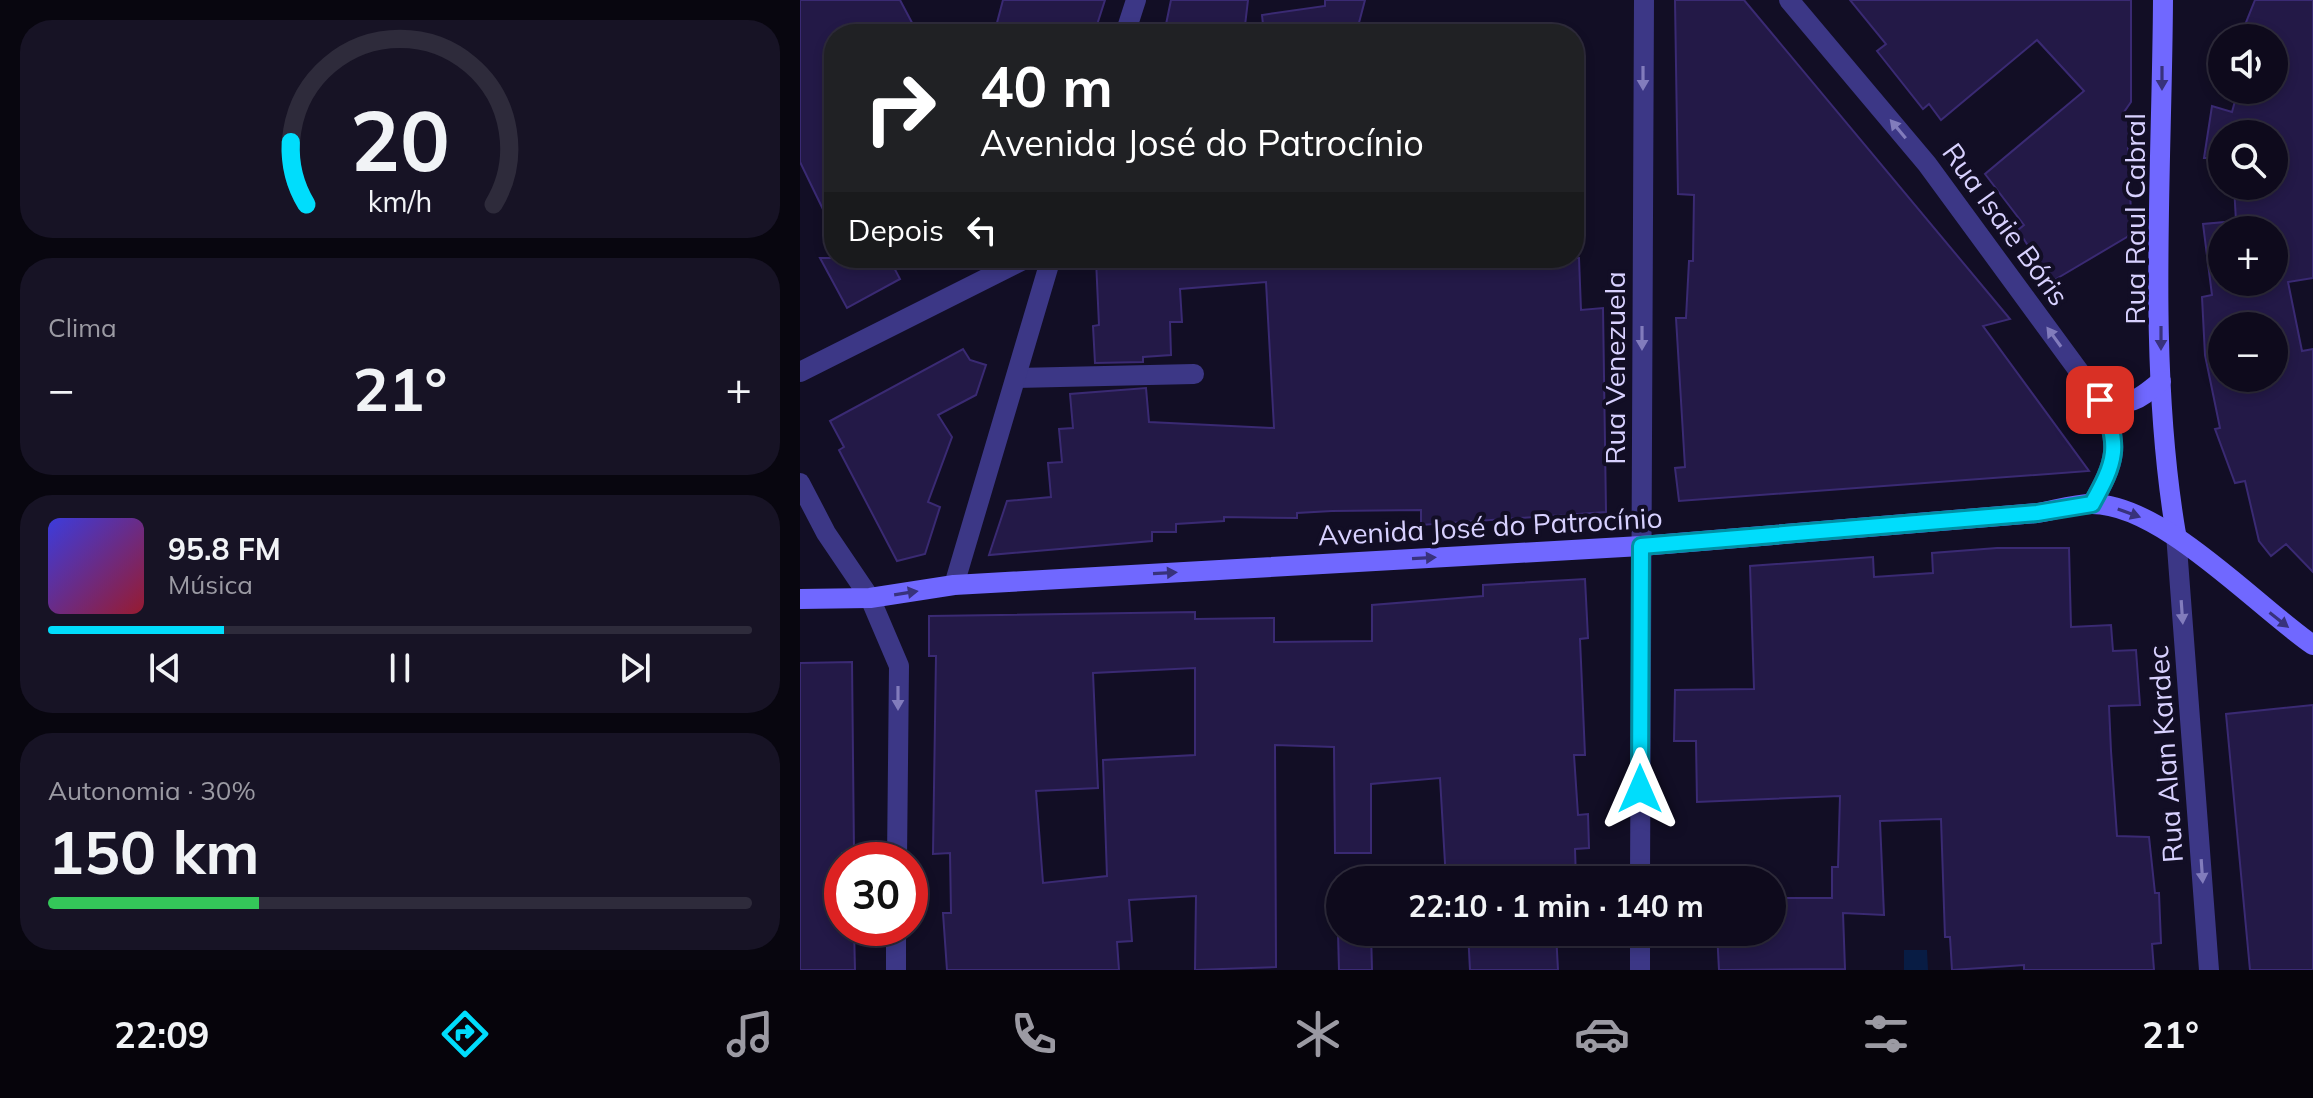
<!DOCTYPE html>
<html lang="pt">
<meta charset="utf-8">
<style>
:root{--surface:#0e0a1c;--page:#171325;--text:#f1f3f6;--muted:#9b9aa3;--line:#2e2b3b;--accent:#00ddfc}
body{margin:0;font-family:Mulish,sans-serif;background:var(--page);color:var(--text);height:100vh;display:flex;flex-direction:column;font-size:30px;white-space:nowrap}
*{box-sizing:border-box;margin:0}
p{font-size:26px;color:var(--muted)}
.icon{flex:none;width:44px;height:44px;fill:none;stroke:currentColor;stroke-width:2;stroke-linecap:round;stroke-linejoin:round}
.map{position:relative;flex:1;overflow:hidden}
.drawer{display:flex;flex-direction:column;gap:20px;padding:20px;background:#08060f;width:800px}
.drawer>*{flex:none}
.hud{position:absolute;left:24px;top:24px;width:760px;height:244px;border-radius:32px;box-shadow:0 4px 12px #0003,0 0 0 2px var(--line);background:#202124;color:#fff;overflow:hidden}
.controls{position:absolute;left:1408px;top:24px;display:grid;gap:16px}
.controls a{display:grid;place-items:center;width:80px;height:80px;border-radius:50%;background:var(--surface);box-shadow:0 4px 12px #0003,0 0 0 2px var(--line);font-size:40px}
.speed{position:absolute;left:24px;top:842px;display:flex;gap:16px;font-size:40px;font-weight:700;text-align:center}
.speed>*{display:grid;place-content:center;width:104px;height:104px;border-radius:50%;background:var(--surface);box-shadow:0 4px 12px #0003,0 0 0 2px var(--line);line-height:1}
.speed .limit{border:12px solid #d22;background:#fff;color:#111}
.pin{position:absolute;display:grid;place-items:center;width:68px;height:68px;color:#fff;margin:-34px;border-radius:16px;box-shadow:0 4px 12px #0006}
.me{position:absolute;width:88px;margin:-44px;rotate:0deg;stroke-linejoin:round;filter:drop-shadow(0 0 6px #0008)}
.turn{display:flex;align-items:center;gap:28px;height:168px;padding:0 24px;font-size:36px}
.turn .icon{width:104px;height:104px;stroke-width:2.5}
.turn b{display:block;font-size:56px;line-height:68px}
.then{display:flex;align-items:center;height:76px;padding:0 24px;background:#0003;gap:16px;font-size:30px}
.big{font-size:60px;font-weight:700;line-height:1.1}
.drawer .tile{flex:1;display:flex;flex-direction:column;justify-content:center;gap:12px;min-width:0;padding:0 28px;border-radius:32px;background:var(--page)}
.drawer .dial{align-items:center;gap:0}
.dial svg{height:208px;overflow:visible;fill:none;stroke:var(--line);stroke-width:7;stroke-linecap:round;text-anchor:middle}
.dial text{fill:var(--text);stroke:none}
.song{display:flex;align-items:center;gap:24px}
.cover{width:96px;height:96px;border-radius:12px;background:linear-gradient(135deg,hsl(240 70% 55%),hsl(350 70% 35%))}
.played{height:8px;border-radius:4px;background:linear-gradient(90deg,var(--accent) 25%,var(--line) 25%)}
.keys{display:flex;justify-content:space-around;direction:ltr}
.heat{display:flex;justify-content:space-between;align-items:center;font-size:44px;direction:ltr}
.charge{height:12px;border-radius:6px;background:linear-gradient(90deg,#34c759 30%,var(--line) 0)}
.trip{position:absolute;left:526px;top:866px;width:460px;height:80px;border-radius:40px;background:var(--surface);box-shadow:0 4px 12px #0003,0 0 0 2px var(--line);font-weight:700;line-height:80px;text-align:center}
.tab-bar{display:flex;height:128px;justify-content:space-around;align-items:center;background:#06040b;color:var(--muted)}
.tab-bar .icon{width:56px;height:56px}
.tab-bar .on{color:var(--accent)}
.tab-bar b{font-size:36px;color:var(--text)}
main{display:flex;flex:1;min-height:0}
.map>svg:first-child{display:block}
.water{fill:#081c44}
.building{fill:#231947;stroke:#3a2a73;stroke-width:2;fill-rule:evenodd}
.lines{fill:none;stroke-linecap:round;stroke-linejoin:round}
.street{stroke:#3c3786;stroke-width:20}
.secondary{stroke:#7068ff;stroke-width:20}
.oneway{fill:#827cbc}
.oneway2{fill:#38327c}
.route-casing{stroke:#0090a4;stroke-width:20}
.route{stroke:#00ddfc;stroke-width:14}
.labels{text-anchor:middle;dominant-baseline:central;stroke-width:8;stroke-linejoin:round;paint-order:stroke}
.street-label{font-size:28px;fill:#d8d1ff;stroke:#120e25}
</style>
<main>
<section class="drawer">
<div class="tile dial"><svg viewBox="0 0 100 80">
<path d="M14 69A42 42 0 1 1 86 69"/>
<path d="M14 69A42 42 0 0 1 8 45" stroke="#00ddfc"/>
<text x="50" y="56" font-size="32" font-weight="700">20</text>
<text x="50" y="72" font-size="11">km/h</text>
</svg></div>
<div class="tile"><p>Clima</p>
<div class="heat"><a>−</a><b class="big">21°</b><a>+</a></div>
</div>
<div class="tile">
<div class="song"><i class="cover"></i><div><b>95.8 FM</b><p>Música</p></div></div>
<div class="played"></div>
<div class="keys"><svg class="icon" aria-label="previous" viewBox="0 0 24 24"><path d="M18 5L8 12l10 7zM5 5v14"/></svg><svg class="icon" aria-label="pause" viewBox="0 0 24 24"><path d="M8 5v14M16 5v14"/></svg><svg class="icon" aria-label="next" viewBox="0 0 24 24"><path d="M6 5l10 7-10 7zM19 5v14"/></svg></div>
</div>
<div class="tile"><p>Autonomia · 30%</p><b class="big">150 km</b><div class="charge"></div></div>
</section>
<div class="map">
<svg width="1513" height="970" viewBox="0 0 1513 970">
<rect width="100%" height="100%" fill="#120e25"/>
<polygon class="water" points="1104,950 1127,950 1128,970 1104,970"/>
<g class="building">
<polygon points="0,0 100,0 118,34 34,34 34,232 0,162"/>
<polygon points="203,0 305,0 294,34 194,34"/>
<polygon points="371,0 448,0 444,34 364,34"/>
<polygon points="525,0 565,0 556,34 464,34 462,15 525,6"/>
<polygon points="875,0 944,0 1210,319 1183,326 1289,471 879,501 875,468 885,467 876,318 886,318 889,261 893,261 894,195 878,194"/>
<polygon points="1050,0 1331,0 1331,102 1322,115 1334,127 1333,148 1328,148 1332,234 1251,282 1218,230 1224,225 1185,174 1284,91 1237,40 1141,120 1129,104 1123,109 1077,51 1086,44"/>
<path d="M1455 0H1513V278L1488 282 1502 351 1513 349V572L1486 544 1471 556 1459 541 1445 481 1435 483 1415 429 1420 428 1405 355 1402 297 1412 295 1403 224 1436 221 1434 186H1474V134H1422V158H1404L1412 106 1432 112 1438 90H1474V38H1464L1466 32 1445 25ZM1422 230H1474V282H1422ZM1422 326H1474V378H1422Z"/>
<polygon points="20,258 89,258 100,279 47,308"/>
<polygon points="317,258 779,258 781,310 803,308 806,512 621,525 621,510 532,511 497,513 497,518 424,517 424,521 376,524 376,532 352,532 352,541 189,555 207,501 251,497 248,463 262,462 259,429 273,428 270,394 346,388 349,422 474,428 466,282 380,289 382,322 370,322 371,355 343,357 343,362 295,363 293,326 299,325 296,260"/>
<polygon points="163,349 170,360 186,365 176,395 138,415 152,437 128,502 140,507 125,554 97,561 39,450 44,447 30,421"/>
<polygon points="1197,548 1269,548 1271,627 1311,625 1313,651 1336,650 1340,705 1309,706 1311,751 1317,836 1349,837 1355,893 1359,893 1361,943 1352,944 1354,970 1224,970 1224,965 1152,970 1150,937 1145,937 1141,819 1080,821 1084,915 1043,913 1045,969 919,970 917,932 972,932 972,898 1032,898 1032,867 1038,867 1040,796 897,802 896,741 874,741 875,690 954,689 950,566 1073,557 1074,577 1133,573 1132,553"/>
<path d="M785 579 788 638 780 639 785 755H774L778 815 788 814 789 848 775 849 776 880H646L640 778 571 784V853H535L534 747 475 745 476 967 395 970 396 896 329 900 332 941 317 942 319 970H147L143 913H151L150 853 133 854 136 656H129V616L395 612V619L474 618V642L572 641V605L683 596V585ZM395 668V755L303 760 307 876 243 883 236 791 298 788 293 673Z"/>
<polygon points="52,662 54,853 42,853 42,928 54,928 55,970 0,970 0,663"/>
<polygon points="1513,705 1513,970 1450,970 1426,714"/>
<polygon points="538,932 571,932 572,970 539,970"/>
<polygon points="668,932 777,932 756,933 758,970 670,970"/>
</g>
<g class="lines">
<g class="street">
<path d="M989 0 1127 164 1300 400C1322 445 1315 463 1292 504"/>
<polyline points="325,34 336,0"/>
<polyline points="0,372 227,258"/>
<polyline points="216,378 394,374"/>
<polyline points="0,483 26,533 70,598 99,666 97,860"/>
<polyline points="1376,534 1409,970"/>
<polyline points="154,585 251,258"/>
<polyline points="840,880 844,0"/>
<polyline points="96,970 96,928"/>
<polyline points="840,970 840,932"/>
</g>
<g class="secondary">
<path d="M1363 0C1362 174 1347 363 1376 534"/>
<path d="M1300 400C1331 407 1338 400 1361 381"/>
<path d="M0 599 70 598 154 585 841 546 1237 513C1255 510 1274 504 1292 504 1362 504 1455 605 1513 645"/>
</g>
</g>
<defs><path id="oneway-solid" d="M-6-.8H1V-3.2L6.5 0L1 3.2V.8H-6Z" transform="scale(2)"/></defs>
<g class="oneway">
<use href="#oneway-solid" transform="translate(843 78) rotate(90)"/>
<use href="#oneway-solid" transform="translate(1098 129) rotate(-130)"/>
<use href="#oneway-solid" transform="translate(1254 337) rotate(-126)"/>
<use href="#oneway-solid" transform="translate(842 338) rotate(90)"/>
<use href="#oneway-solid" transform="translate(1382 612) rotate(86)"/>
<use href="#oneway-solid" transform="translate(98 698) rotate(90)"/>
<use href="#oneway-solid" transform="translate(1402 871) rotate(86)"/>
</g>
<g class="oneway2">
<use href="#oneway-solid" transform="translate(1362 78) rotate(90)"/>
<use href="#oneway-solid" transform="translate(1361 338) rotate(90)"/>
<use href="#oneway-solid" transform="translate(1329 513) rotate(20)"/>
<use href="#oneway-solid" transform="translate(624 558) rotate(-3)"/>
<use href="#oneway-solid" transform="translate(365 573) rotate(-3)"/>
<use href="#oneway-solid" transform="translate(106 593) rotate(-9)"/>
<use href="#oneway-solid" transform="translate(1479 620) rotate(38)"/>
</g>
<g class="lines">
<g class="route-casing">
<path id="route" d="M840 789 841 546 1237 513 1292 504C1315 463 1322 445 1300 400"/>
</g>
<use href="#route" class="route"/>
</g>
<g class="labels">
<g class="street-label">
<text transform="translate(1334 219) rotate(-90)">Rua Raul Cabral</text>
<text transform="translate(1206 224) rotate(54)">Rua Isaie Bóris</text>
<text transform="translate(814 368) rotate(-90)">Rua Venezuela</text>
<text transform="translate(690 526) rotate(-3)">Avenida José do Patrocínio</text>
<text transform="translate(1365 754) rotate(-94)">Rua Alan Kardec</text>
</g>
</g>
</svg>
<div class="controls">
<a><svg class="icon" aria-label="sound" viewBox="0 0 24 24"><path d="M4 9h4l5-4v14l-5-4H4zM17 9q2 3 0 6"/></svg></a>
<a><svg class="icon" aria-label="search" viewBox="0 0 24 24"><circle cx="10" cy="10" r="6"/><path d="M15 15l6 6"/></svg></a>
<a>+</a>
<a>−</a>
</div>
<div class="speed"><div class="limit">30</div></div>
<div class="pin" style="left:1300px;top:400px;background:#d93025"><svg class="icon" aria-label="arrive" viewBox="0 0 24 24"><path d="M6 21V4h12l-3 4 3 4H6"/></svg></div>
<svg class="me" style="left:840px;top:789px" viewBox="-20 -20 40 40"><path d="M0-17L14 15 0 8-14 15z" fill="#00ddfc" stroke="#fff" stroke-width="4"/></svg>
<div class="trip">22:10 · 1 min · 140 m</div>
<div class="hud">
<div class="turn"><svg class="icon" aria-label="right" viewBox="0 0 24 24"><path d="M7 20v-9h11M14 6l5 5-5 5"/></svg><div><b>40 m</b>Avenida José do Patrocínio</div></div>
<div class="then">Depois<svg class="icon" aria-label="left" viewBox="0 0 24 24"><path d="M17 20v-9H6M10 6l-5 5 5 5"/></svg></div>
</div>
</div>
</main>
<nav class="tab-bar">
<b>22:09</b>
<svg class="icon on" aria-label="directions" viewBox="0 0 24 24"><path d="M12 3l9 9-9 9-9-9zM9 14v-3h6M13 9l2 2-2 2"/></svg>
<svg class="icon" aria-label="music" viewBox="0 0 24 24"><path d="M9 18V5l10-2v13"/><circle cx="6" cy="18" r="3"/><circle cx="16" cy="16" r="3"/></svg>
<svg class="icon" aria-label="phone" viewBox="0 0 24 24"><path d="M5 4h4l2 5-3 2q2 4 5 5l2-3 5 2v4C11 20 4 13 5 4z"/></svg>
<svg class="icon" aria-label="climate" viewBox="0 0 24 24"><path d="M12 3v18M4 7l16 10M4 17L20 7"/></svg>
<svg class="icon" aria-label="car" viewBox="0 0 24 24"><path d="M5 17H2v-5l4-1 3-4h7l3 4 3 1v5h-3M9 17h6M6 11h13"/><circle cx="7" cy="17" r="2"/><circle cx="17" cy="17" r="2"/></svg>
<svg class="icon" aria-label="filters" viewBox="0 0 24 24"><path d="M4 7h16M4 17h16"/><circle cx="9" cy="7" r="2"/><circle cx="15" cy="17" r="2"/></svg>
<b>21°</b>
</nav>
